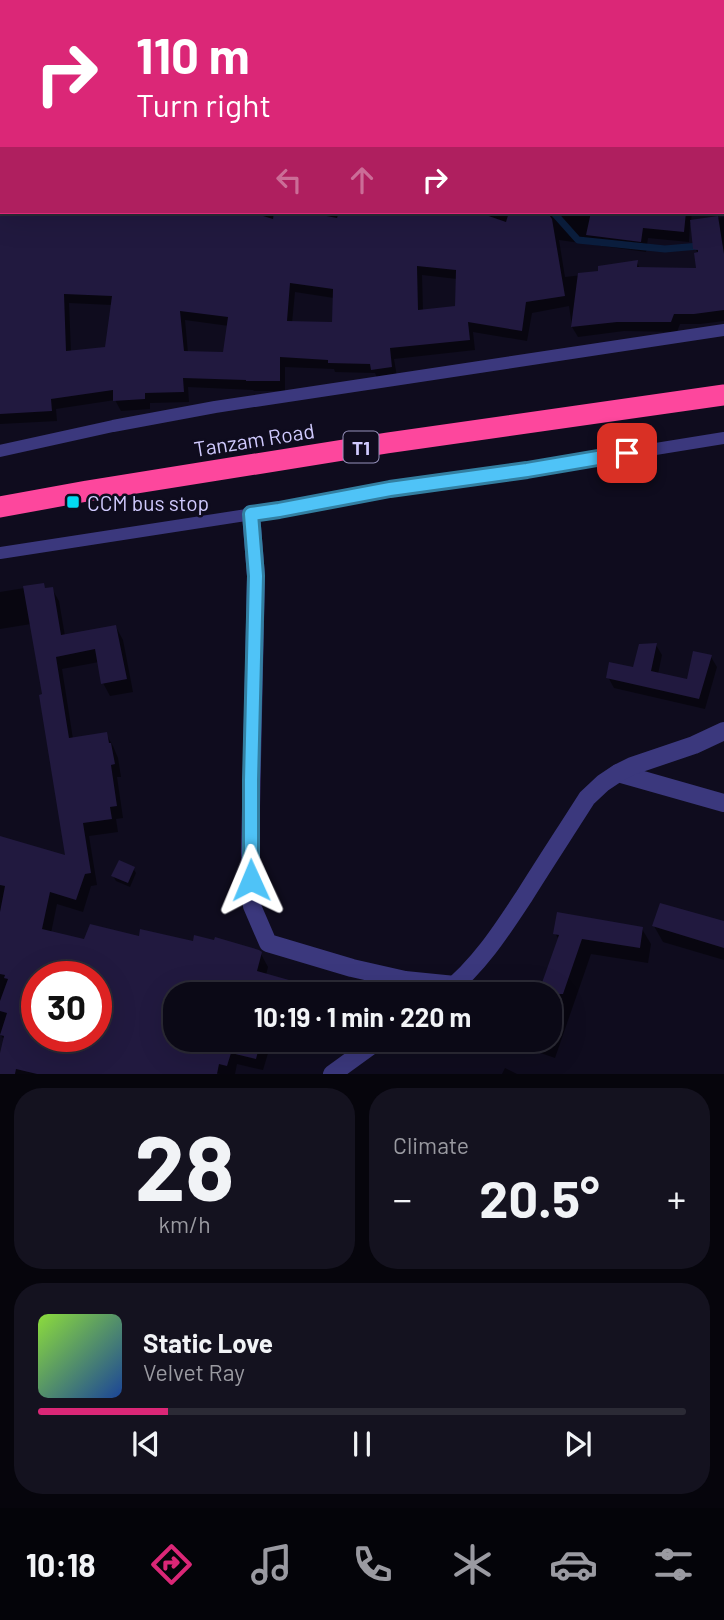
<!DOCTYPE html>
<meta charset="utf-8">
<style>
:root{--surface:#0b0916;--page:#14121f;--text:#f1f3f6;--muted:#9a9aa1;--line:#2b2a35;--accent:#db2777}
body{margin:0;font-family:Barlow,sans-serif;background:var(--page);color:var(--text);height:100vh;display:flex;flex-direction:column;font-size:26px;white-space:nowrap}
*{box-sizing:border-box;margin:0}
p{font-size:23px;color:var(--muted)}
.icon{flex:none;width:38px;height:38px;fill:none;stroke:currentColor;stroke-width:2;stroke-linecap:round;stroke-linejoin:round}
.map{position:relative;height:1074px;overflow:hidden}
.drawer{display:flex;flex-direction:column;gap:14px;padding:14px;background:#06050c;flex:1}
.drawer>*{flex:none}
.hud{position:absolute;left:0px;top:0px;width:724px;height:214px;box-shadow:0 7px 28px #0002,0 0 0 2px var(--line);background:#db2777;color:#fff;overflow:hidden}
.speed{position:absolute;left:21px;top:961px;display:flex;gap:14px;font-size:35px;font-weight:700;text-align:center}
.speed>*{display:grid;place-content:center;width:91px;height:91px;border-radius:50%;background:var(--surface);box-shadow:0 7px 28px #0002,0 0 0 2px var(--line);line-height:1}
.speed .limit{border:10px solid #d22;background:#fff;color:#111}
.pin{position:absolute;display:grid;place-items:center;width:60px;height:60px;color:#fff;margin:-30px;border-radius:14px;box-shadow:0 4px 10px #0006}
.me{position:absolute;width:77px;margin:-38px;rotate:359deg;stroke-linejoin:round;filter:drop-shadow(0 0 5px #0008)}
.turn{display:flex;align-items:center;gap:24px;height:147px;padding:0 21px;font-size:32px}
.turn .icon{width:91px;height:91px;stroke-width:2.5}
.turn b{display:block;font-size:49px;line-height:60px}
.lanes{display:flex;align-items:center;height:66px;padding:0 21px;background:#0003;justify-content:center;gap:35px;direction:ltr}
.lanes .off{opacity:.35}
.big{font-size:52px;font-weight:700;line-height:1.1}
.drawer .widget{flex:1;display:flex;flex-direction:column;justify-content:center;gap:10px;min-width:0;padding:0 24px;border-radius:28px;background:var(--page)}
.drawer .dial{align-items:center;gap:0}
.dial b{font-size:91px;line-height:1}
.song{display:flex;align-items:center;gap:21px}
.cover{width:84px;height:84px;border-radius:10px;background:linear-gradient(135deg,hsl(90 70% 55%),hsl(220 70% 35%))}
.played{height:7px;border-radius:4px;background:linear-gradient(90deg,var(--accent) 20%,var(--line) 20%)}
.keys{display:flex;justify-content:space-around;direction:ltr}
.heat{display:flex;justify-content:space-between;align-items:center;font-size:38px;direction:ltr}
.drawer .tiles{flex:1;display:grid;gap:14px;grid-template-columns:1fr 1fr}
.widget:last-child{grid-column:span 2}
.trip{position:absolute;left:163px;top:982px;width:399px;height:70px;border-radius:28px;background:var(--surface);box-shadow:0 7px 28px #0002,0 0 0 2px var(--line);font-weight:700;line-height:70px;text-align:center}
.dock{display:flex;height:112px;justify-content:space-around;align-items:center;background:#040409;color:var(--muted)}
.dock .icon{width:49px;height:49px}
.dock .active{color:var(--accent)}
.dock b{font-size:32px;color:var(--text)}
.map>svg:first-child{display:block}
.shadow{fill:#0007;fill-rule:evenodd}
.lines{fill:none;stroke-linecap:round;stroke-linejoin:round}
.stream{stroke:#0b1e3e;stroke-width:7}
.building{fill:#21193f;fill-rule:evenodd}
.lane{stroke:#3b387d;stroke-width:12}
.street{stroke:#3b387d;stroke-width:18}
.highway{stroke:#fd479d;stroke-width:21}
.route-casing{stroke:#337fa1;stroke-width:18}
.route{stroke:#4fc3f7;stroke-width:12}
.poi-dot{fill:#03d9f1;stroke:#0f0c1e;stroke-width:2.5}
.labels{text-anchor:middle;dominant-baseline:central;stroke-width:5;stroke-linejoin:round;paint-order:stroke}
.shield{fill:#0f0c1e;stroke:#9691bb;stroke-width:2}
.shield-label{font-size:19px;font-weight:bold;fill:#d0cafe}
.street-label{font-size:21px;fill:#d0cafe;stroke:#0f0c1e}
.poi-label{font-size:21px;fill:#d0cafe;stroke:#0f0c1e;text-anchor:start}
</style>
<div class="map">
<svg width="724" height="1074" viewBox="0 0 724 1074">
<rect width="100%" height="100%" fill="#0f0c1e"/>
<g class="shadow">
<polygon points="0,0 120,0 120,2 2,2 2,18 0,18"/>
<polygon points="164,0 223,0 223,2 171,2"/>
<polygon points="305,0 372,0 373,2 307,2"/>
<rect x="408" y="0" width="39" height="2"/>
<polygon points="449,0 486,0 485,2 448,2"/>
<polygon points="501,0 532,0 535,2 499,2"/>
<polygon points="602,0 632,0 633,2 602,2"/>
<rect x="0" y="53" width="2" height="60"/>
<rect x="723" y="101" width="1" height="33"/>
<path d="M0 144H2V212H692L691 222 724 217V321L700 324H680L677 332 624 331 578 337 572 327 569 306 532 313 527 341 473 332 475 350 394 359 397 377 378 380 375 373 335 372 334 369 285 367V391H254L253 390 188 387 189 402 150 403V409L121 411 115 400 56 409 57 421 0 424ZM690 224H692L695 248 698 254V270L640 269 637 262 600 273 565 277 559 240 646 252 648 238 689 242ZM422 275 457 279V307L423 312ZM295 292 334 298V324L292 323ZM69 303 112 305 107 349 71 352ZM185 320 229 326 225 354 188 353Z"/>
<path d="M43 585 46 590 52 589 59 601 65 636 116 627 123 640 133 692 110 696 103 683 99 662 62 669 73 739 106 734 113 746 118 758 121 777H117L123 818 116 819 118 832 89 836 97 885 91 886 83 912 57 904 51 933 86 941 140 938 194 943 261 954 268 967 266 975 301 994H175V1040H272L263 1070 237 1064 235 1074H220L206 1070 205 1074H0V1061L5 1039 3 1038 0 1033V837L67 857 44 696 31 624 0 629V592ZM37 976H96V1036H37Z"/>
<polygon points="656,645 662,655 658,674 688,681 711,657 717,667 705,709 614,688 608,677 634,669"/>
<polygon points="133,868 136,873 130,887 116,881 113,876"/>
<polygon points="724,923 724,960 663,942 654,926"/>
<polygon points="642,929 651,944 648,963 591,954 555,1058 535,1051 528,1040 550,1040 550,994 540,994 559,940 555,933"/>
<polygon points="505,1068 517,1074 502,1074"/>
</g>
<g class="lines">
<g class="stream">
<polyline points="0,27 2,27"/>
<polyline points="553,212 578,240 665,249 699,246"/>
</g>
</g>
<g class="building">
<path d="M0 212H250L273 219 274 212 298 215 299 212H306L337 218 339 212H477L506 222 509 212H547L552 219 565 296 526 302 522 331 468 322 470 340 390 348 392 367 371 370 370 364 328 363V360L280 357V381H246V380L183 378 184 392 145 393V399L113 401V390L51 399 52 411 0 414ZM417 266 456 270 455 306 418 310ZM290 283 333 289 332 322 287 321ZM64 294 112 296 105 347 66 351ZM180 311 228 317 223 352 184 351Z"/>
<polygon points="591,212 686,212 684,232 643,228 641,242 586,235"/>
<polygon points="718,216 724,254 724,310 694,314 674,314 671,322 617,322 571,327 578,273 598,271 598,266 638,260 637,267 696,268 694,253 698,252 698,250 693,249 690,220"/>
<path d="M44 583 45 588 53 587 61 635 116 625 127 679 101 684 95 649 56 657 69 738 107 732 109 743H111L115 764 111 765 117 806 110 807 112 819 83 823 91 873 85 874 76 900 50 892 42 929 84 939 90 924 139 936 140 929 193 941 194 935 214 940 215 937 259 950 262 952 257 971 321 989 320 994H175V1040H261L256 1059 231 1053 227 1066 219 1064 217 1074H37L16 1069 15 1074H0V1053L4 1036 0 1035 7 1013 0 1011V1001L8 979 4 978 5 975 0 974V912L5 886 0 885V836L65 855 39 695 42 694 23 586ZM37 976H96V1036H37Z"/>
<polygon points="657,643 651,671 687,679 693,651 712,655 699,699 606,678 609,662 633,667 639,644"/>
<polygon points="119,860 135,867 128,883 111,876"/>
<polygon points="660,903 724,921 724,948 652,926"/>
<polygon points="557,912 643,927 640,948 582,939 563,994 538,994 559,935 553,934"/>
</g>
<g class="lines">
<g class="lane">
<polyline points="0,451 113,426 215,407 724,330"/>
<polyline points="0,553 279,510 389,489 526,470 724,438"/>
</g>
<g class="street">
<polyline points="251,514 256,576 250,853 252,906 268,943 352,968 405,980 455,985"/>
<polyline points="618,773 724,803"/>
<path d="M446 992C479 966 502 930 525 895 545 863 566 831 587 798L603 783 618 773 632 766 694 745 724 731"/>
<polyline points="332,1074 379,1040"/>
</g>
<polyline class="highway" points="0,507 87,491 387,443 724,395"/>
</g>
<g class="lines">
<g class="route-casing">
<polyline id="route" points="251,880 251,780 256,576 251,514 279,510 390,489 527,470 627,453"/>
</g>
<use href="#route" class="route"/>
</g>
<rect class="poi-dot" x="66" y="495" width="14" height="14" rx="3.5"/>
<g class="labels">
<rect class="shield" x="343.5" y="431.5" width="35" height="31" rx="5"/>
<g class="shield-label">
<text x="361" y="447">T1</text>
</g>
<g class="street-label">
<text transform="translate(254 439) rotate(-9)">Tanzam Road</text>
</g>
<g class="poi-label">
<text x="87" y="502">CCM bus stop</text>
</g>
</g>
</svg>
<div class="speed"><div class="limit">30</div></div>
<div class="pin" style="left:627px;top:453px;background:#d93025"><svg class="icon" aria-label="arrive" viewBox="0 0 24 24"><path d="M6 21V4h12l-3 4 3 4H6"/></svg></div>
<svg class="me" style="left:251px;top:880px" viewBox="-20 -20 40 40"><path d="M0-17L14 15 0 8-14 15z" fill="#4fc3f7" stroke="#fff" stroke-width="4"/></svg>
<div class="trip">10:19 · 1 min · 220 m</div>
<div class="hud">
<div class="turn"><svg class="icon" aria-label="right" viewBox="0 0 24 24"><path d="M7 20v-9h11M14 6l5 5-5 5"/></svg><div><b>110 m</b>Turn right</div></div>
<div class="lanes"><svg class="icon off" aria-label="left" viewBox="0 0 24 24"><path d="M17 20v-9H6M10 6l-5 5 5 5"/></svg><svg class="icon off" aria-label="ahead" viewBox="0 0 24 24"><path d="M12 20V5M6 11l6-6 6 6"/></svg><svg class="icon" aria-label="right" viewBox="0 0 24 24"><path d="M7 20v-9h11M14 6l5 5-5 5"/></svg></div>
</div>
</div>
<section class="drawer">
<div class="tiles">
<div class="widget dial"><b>28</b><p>km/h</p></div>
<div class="widget"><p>Climate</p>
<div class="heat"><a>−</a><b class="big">20.5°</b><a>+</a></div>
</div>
<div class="widget">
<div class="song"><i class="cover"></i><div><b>Static Love</b><p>Velvet Ray</p></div></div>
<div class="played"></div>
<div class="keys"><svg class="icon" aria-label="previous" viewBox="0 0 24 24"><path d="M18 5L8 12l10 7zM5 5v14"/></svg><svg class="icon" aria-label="pause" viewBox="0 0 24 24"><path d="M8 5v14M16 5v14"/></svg><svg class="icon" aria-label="next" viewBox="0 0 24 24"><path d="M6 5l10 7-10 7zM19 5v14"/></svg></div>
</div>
</div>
</section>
<nav class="dock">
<b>10:18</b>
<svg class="icon active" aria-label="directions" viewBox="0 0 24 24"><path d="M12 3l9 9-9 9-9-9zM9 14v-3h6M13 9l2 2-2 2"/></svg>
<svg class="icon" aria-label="music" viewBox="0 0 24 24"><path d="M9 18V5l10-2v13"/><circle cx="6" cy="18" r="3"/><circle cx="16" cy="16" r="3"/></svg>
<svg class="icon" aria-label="phone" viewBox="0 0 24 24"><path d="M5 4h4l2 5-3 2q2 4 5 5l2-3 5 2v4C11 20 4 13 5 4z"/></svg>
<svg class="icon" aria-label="climate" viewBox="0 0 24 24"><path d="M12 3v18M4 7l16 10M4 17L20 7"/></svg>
<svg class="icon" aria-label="car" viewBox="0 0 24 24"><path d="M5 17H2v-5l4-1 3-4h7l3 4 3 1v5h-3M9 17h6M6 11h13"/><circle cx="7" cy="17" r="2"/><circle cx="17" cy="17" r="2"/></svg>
<svg class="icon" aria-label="filters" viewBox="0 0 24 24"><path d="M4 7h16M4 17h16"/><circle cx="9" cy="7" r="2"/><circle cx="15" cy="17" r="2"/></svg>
</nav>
